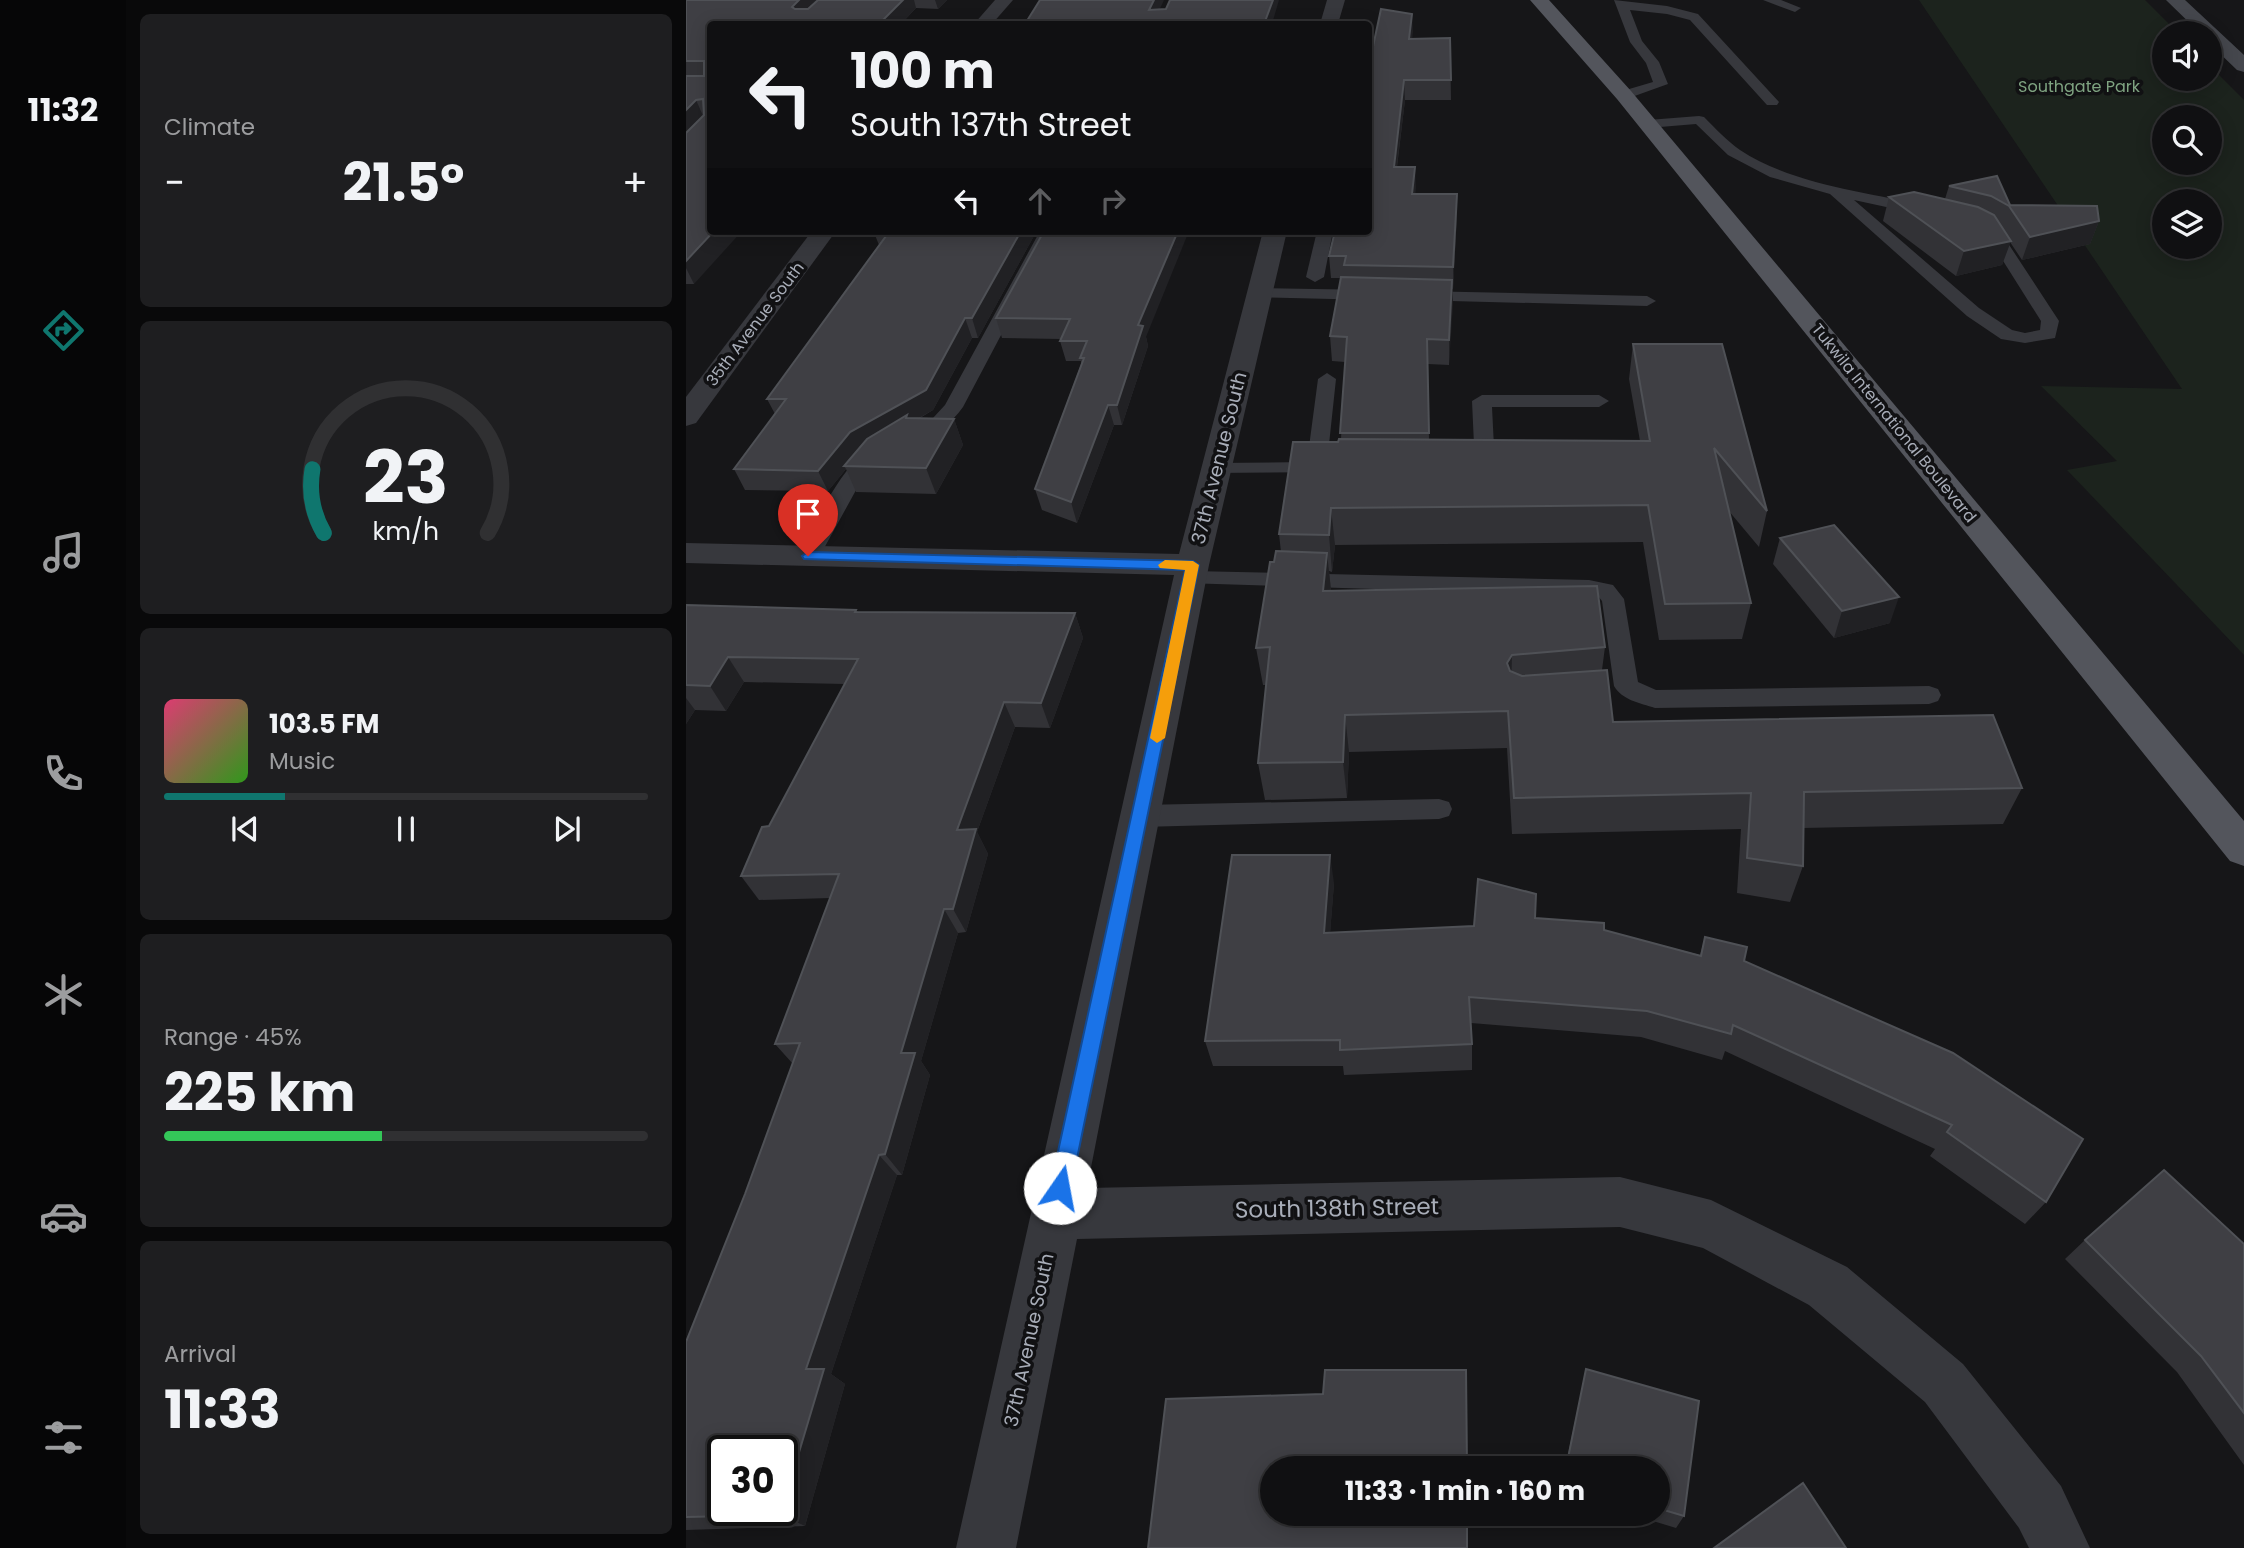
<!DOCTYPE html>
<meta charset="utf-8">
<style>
:root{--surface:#101012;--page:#1e1e20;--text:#f1f3f6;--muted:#9c9d9f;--line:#303032;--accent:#0f766e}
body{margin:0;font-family:Poppins,sans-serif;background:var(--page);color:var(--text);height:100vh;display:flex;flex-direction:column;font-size:26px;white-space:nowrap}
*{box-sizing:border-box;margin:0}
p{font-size:23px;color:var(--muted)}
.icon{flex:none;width:38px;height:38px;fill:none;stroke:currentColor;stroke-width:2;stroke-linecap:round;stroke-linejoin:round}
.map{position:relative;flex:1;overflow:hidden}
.side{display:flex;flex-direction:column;gap:14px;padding:14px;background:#09090a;width:560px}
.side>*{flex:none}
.banner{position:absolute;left:21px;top:21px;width:665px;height:214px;border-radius:7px;box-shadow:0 4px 18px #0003,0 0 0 2px var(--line);background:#101012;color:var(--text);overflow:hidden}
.tools{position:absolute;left:1466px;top:21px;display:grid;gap:14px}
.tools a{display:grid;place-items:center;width:70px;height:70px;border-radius:50%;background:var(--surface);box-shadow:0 4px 18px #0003,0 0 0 2px var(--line);font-size:35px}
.speed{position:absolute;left:21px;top:1435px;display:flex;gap:14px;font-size:35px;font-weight:700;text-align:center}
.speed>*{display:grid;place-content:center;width:91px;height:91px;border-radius:50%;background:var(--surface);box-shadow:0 4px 18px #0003,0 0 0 2px var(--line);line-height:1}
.speed .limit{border:4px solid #111;border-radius:10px;background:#fff;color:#111}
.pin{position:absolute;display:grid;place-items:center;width:60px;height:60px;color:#fff;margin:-72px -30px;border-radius:50% 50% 50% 0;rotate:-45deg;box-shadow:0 0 7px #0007}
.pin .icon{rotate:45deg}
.me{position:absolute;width:77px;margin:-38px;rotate:12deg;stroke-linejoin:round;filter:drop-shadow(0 0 5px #0008)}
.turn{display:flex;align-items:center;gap:24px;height:147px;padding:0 28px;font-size:32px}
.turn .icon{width:91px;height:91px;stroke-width:2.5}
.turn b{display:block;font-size:49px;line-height:60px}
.lanes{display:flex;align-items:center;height:66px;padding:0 28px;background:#0003;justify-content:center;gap:35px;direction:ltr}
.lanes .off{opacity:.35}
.big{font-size:52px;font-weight:700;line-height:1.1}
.side .tile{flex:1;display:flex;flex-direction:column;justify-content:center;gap:10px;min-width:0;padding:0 24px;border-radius:10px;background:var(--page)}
.side .dial{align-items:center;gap:0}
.dial svg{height:182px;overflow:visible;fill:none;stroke:var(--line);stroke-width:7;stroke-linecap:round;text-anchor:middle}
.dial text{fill:var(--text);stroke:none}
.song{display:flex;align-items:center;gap:21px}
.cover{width:84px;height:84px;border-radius:10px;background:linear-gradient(135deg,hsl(340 70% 55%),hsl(110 70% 35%))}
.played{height:7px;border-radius:4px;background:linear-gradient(90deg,var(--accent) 25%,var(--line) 25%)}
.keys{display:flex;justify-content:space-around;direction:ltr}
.heat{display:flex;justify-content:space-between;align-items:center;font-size:38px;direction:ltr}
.charge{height:10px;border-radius:5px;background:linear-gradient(90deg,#34c759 45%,var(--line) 0)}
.trip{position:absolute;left:574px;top:1456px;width:410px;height:70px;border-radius:35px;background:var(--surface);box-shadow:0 4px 18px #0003,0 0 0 2px var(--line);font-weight:700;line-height:70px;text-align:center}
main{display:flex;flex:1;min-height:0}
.dock{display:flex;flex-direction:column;width:126px;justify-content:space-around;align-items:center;background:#060607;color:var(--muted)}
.dock .icon{width:49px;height:49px}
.dock .selected{color:var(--accent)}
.dock b{font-size:32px;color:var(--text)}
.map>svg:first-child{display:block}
.green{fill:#1c231d;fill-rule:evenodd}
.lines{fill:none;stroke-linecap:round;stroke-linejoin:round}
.lane{fill:#37383d;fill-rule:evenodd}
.street{fill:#37383d;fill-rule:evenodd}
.secondary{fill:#45474d;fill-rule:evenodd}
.primary{fill:#53555c;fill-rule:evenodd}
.wall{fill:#323236}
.shaded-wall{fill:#212124}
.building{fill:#3f3f44;stroke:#4f5156;stroke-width:2}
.route{fill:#1a73e8;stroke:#114b97;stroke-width:2}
.slow{fill:#f59e0b}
.labels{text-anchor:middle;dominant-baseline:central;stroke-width:7;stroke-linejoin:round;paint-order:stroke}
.far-park-label{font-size:16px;fill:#7fa381;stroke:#111113}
.far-street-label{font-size:16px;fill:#a8adb8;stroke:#111113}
.street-label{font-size:19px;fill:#a8adb8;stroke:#111113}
.near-street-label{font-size:23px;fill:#a8adb8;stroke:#111113}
</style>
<main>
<nav class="dock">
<b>11:32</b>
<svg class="icon selected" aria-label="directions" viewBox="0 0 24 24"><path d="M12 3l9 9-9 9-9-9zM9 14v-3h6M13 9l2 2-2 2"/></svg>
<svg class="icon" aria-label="music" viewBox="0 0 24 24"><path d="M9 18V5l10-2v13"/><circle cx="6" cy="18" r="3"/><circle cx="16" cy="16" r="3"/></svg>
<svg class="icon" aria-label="phone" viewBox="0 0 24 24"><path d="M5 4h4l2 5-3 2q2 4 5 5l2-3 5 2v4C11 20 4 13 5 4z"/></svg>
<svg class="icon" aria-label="climate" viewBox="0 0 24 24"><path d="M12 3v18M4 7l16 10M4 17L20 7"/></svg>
<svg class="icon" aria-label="car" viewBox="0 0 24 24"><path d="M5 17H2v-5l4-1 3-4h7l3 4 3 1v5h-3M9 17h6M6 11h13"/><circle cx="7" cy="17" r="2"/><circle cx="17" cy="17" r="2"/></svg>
<svg class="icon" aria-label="filters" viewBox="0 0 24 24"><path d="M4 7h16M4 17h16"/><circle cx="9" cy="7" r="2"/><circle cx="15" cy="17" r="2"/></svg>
</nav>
<section class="side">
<div class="tile"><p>Climate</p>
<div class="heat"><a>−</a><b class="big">21.5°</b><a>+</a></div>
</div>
<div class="tile dial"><svg viewBox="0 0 100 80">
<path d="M14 69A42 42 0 1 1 86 69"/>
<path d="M14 69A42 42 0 0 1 9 41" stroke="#0f766e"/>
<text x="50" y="56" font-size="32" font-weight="700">23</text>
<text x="50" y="72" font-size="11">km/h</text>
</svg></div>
<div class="tile">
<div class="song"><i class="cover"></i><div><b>103.5 FM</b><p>Music</p></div></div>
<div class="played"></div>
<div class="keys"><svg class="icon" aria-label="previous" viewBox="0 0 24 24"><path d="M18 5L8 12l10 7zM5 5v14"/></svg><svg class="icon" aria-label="pause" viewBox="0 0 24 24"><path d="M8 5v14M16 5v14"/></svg><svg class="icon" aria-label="next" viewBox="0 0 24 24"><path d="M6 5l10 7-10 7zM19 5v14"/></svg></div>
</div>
<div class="tile"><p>Range · 45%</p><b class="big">225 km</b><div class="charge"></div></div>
<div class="tile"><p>Arrival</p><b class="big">11:33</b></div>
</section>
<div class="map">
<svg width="1558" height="1548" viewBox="0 0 1558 1548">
<rect width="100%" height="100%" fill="#161618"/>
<path class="green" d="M1233 0H1459L1492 33H1479V79H1524V66L1558 100V655L1381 470 1431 461 1355 386 1496 389ZM1479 117H1524V163H1479ZM1479 201H1524V247H1479Z"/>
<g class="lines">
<g class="lane">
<polygon points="928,0 981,6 1012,14 1093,102 1091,105 1081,105 1004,20 981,14 944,10 956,41 973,62 982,84 943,98 933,98 933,92 967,82 960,63 944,42"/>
<polygon points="1077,0 1095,0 1115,8 1109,12"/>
<path d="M1013 116 1018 117C1029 128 1041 141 1054 150 1109 186 1180 191 1243 207L1245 210 1237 215 1168 200 1293 308 1326 330 1339 333 1354 330 1355 321 1302 237 1289 227 1291 224H1303L1314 231 1373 321 1369 338 1339 343 1315 339 1281 316 1144 194 1084 177 1042 155 1010 124 962 128 955 124 962 120Z"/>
<path d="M354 231H370L277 407C265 424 241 445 219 439L216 435 219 431 247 418 259 405Z"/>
<polygon points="631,231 647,231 638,277 629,282 620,277"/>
<polygon points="574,288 688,290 697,295 688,300 568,297 565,293"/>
<polygon points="733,291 961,296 970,301 961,306 727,300 724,296"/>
<polygon points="641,373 650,379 641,463 647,468 644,472 524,473 521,469 524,465 531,463 621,462 632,379"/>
<polygon points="796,395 913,395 923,401 913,407 806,407 809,467 806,471 792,471 789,467 786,401"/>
<path d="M189 448 196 450 199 454 180 472 131 561H115L112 556C127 529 159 455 189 448Z"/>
<path d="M506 571 903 580 927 585 938 599 952 682 970 690 1243 686 1252 689 1255 695 1252 701 1243 704 969 708C954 703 936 700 928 686L916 601 912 596 498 583 495 578 498 573Z"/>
<polygon points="753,799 763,802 766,809 763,816 753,819 455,827 445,823 441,816 445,809 455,805"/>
</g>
<g class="street">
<polygon points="309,0 327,0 306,24 288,24"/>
<polygon points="641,0 659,0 652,24 634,24"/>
<polygon points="126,231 150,231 10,423 0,426 0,397"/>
<polygon points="577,231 601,231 523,565 401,1188 934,1177 1025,1200 1161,1267 1277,1364 1375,1486 1404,1548 1343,1548 1333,1528 1239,1402 1123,1305 1017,1248 934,1227 391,1239 330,1548 270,1548 488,575 0,563 0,543 493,554"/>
</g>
<polygon class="secondary" points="1480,0 1499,0 1558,55 1558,72 1551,70 1524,44 1524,33 1514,33"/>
<polygon class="primary" points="844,0 863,0 945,91 1558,821 1558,866 1544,861 931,99"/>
</g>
<g class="wall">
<polygon points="0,0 261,0 252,9 230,8 215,24 24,24 8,284 0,284"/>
<polygon points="726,14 726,39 764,38 765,100 719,100 711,167 729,167 729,194 771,215 767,289 766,289 763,365 742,364 743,440 954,441 943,379 947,344 1081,511 1073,547 1042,510 1065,603 1056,639 973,640 957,542 649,545 646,572 643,571 645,590 919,647 916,670 927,722 1336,788 1317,824 1117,828 1117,866 1104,902 1051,893 1055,829 826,834 821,748 663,752 661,798 579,800 572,763 581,685 577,685 570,648 588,562 595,552 593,534 655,439 659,362 646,361 644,336 655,278 645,278 643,256"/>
<polygon points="1311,176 1324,205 1413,221 1404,244 1336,260 1324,242 1316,265 1270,276 1197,221 1203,197 1259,199 1263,186"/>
<polygon points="358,231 460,337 462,346 436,425 428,425 391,523 356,510 349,489 395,364 395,361 380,361 374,341 375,339 316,338 310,318"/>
<polygon points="349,234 292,338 286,338 247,410 234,418 268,419 277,445 250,494 170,492 160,469 142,491 59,490 48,469 89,414 81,399 193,245 189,235"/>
<polygon points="1094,538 1204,623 1148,638 1087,564"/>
<polygon points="0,605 170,610 172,612 389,613 397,638 364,728 329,727 291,832 302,854 280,932 272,933 235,1061 244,1075 216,1175 211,1175 145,1374 159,1384 119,1526 0,1530 0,1342 59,1194 107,1064 89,1044 144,898 73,900 55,876 83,826 159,684 58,682 40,711 9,710 0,724"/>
<polygon points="648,883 644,933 788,926 849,918 918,930 1014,955 1019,937 1058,961 1267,1053 1360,1202 1339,1224 1244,1156 1249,1149 1039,1051 1036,1060 955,1037 785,1023 786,1044 786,1070 658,1075 657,1066 527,1066 519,1041"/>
<polygon points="1399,1240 1558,1244 1558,1465 1491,1372 1379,1259"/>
<polygon points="900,1369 1013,1401 998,1516 990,1528 944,1514 971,1514 971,1468 879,1468"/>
</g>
<g class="shaded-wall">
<polygon points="113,0 136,0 112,24 106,7"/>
<polygon points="217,0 228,0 230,8 215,24 193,24"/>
<polygon points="249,0 261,0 252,9"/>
<polygon points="468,0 478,0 467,24 463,10"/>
<polygon points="587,0 593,0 586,24 578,24"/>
<polygon points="726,14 727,32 724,58 723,39"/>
<polygon points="718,80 719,100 708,188 708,167"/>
<polygon points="10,100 18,118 0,137 0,110"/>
<polygon points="729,167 730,188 727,215 726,194"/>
<polygon points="771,194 771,215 767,289 767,267"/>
<polygon points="1413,221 1404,244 1336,260 1344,237"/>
<polygon points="28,231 56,231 8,284 0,268 0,261"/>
<polygon points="335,231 349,231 349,234 292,338 286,318"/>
<polygon points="492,231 503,231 460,337 462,346 436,425 431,405 452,325"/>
<polygon points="1325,241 1316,265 1270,276 1278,251"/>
<polygon points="766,280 767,304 763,365 763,340"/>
<polygon points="279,318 286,338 247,410 224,423 158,466 160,469 142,491 132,471 164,432"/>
<polygon points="422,405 428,425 391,523 385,502"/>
<polygon points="268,419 277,445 250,494 240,468"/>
<polygon points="645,508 649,545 646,572 643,535"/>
<polygon points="641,553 645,590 637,591"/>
<polygon points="1213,597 1204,623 1148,638 1156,611"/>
<polygon points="389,613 397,638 364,728 355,703"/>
<polygon points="826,655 825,692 821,663"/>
<polygon points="42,657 58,682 40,711 24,686"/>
<polygon points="0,698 9,710 0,724"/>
<polygon points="318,702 329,727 291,832 302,854 280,932 267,909 271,830"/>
<polygon points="659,715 663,752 661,798 657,762"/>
<polygon points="644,855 648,883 642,960 638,933"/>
<polygon points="258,909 272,933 235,1061 244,1075 216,1175 199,1154 215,1053"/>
<polygon points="193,1155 211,1175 145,1374 159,1384 119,1526 95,1515 120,1369"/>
</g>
<g class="building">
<polygon points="0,0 113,0 106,7 109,9 122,9 132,0 217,0 193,24 24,24 24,231 28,231 0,261 0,133 18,115 17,99 10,100 0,110 0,76 18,76 18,61 0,61"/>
<polygon points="354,0 468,0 463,10 480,9 484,0 587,0 578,24 339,24"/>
<polygon points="695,9 726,14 723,39 764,38 765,80 718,80 708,167 729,167 726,194 771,194 767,267 658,265 660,256 643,256 649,231 682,231 682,70"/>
<polygon points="1311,176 1324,205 1411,206 1413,221 1344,237 1323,206 1305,196 1263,186"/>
<polygon points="1228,192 1292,207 1308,215 1325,241 1278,251 1203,197"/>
<polygon points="193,231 335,231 286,318 279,318 240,390 164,432 132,471 48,469 100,399 81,399 200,236 189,235"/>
<polygon points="358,231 492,231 452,325 457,326 431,405 422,405 385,502 349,489 398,358 394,358 401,341 374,341 384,319 310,318"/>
<polygon points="655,277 766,280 763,340 741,339 743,433 654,433 661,337 644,336"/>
<polygon points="947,344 1036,344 1081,511 1028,448 1065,603 979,604 962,505 645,508 643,535 593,534 607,442 652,442 653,439 964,441"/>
<polygon points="221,415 220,418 268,419 240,468 158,466 181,439"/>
<polygon points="1148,525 1213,597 1156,611 1094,538"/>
<polygon points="590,551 641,553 637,591 911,586 919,647 826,655 821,663 824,671 836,676 921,670 927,722 1307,715 1336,788 1118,792 1117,866 1061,858 1065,793 828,798 822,711 659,715 657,762 572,763 584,647 570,648 584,562 588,562"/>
<polygon points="0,605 170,610 169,612 389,613 355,703 318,702 271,830 290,829 267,909 258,909 215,1053 229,1053 199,1154 193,1155 120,1369 138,1369 96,1509 96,1451 37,1451 37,1510 96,1510 95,1515 0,1517 0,1342 59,1194 114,1043 89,1044 153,874 55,876 76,827 83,826 172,659 42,657 24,686 0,685"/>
<polygon points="546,855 644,855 638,933 788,926 792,879 850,894 849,918 918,923 918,930 1015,956 1019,937 1061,947 1058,961 1267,1053 1397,1139 1360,1202 1261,1132 1266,1125 1047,1025 1045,1034 961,1011 783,997 786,1044 654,1050 654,1040 519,1041"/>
<polygon points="1478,1170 1558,1244 1558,1413 1515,1356 1399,1240"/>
<polygon points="900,1369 1013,1401 998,1516 971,1508 971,1468 880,1468"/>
<polygon points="639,1370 780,1370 781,1468 586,1468 586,1514 781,1514 781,1548 462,1548 480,1399 637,1394"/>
<polygon points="1117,1483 1160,1548 1028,1548"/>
</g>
<polygon class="route" points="122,552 507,561 513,565 385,1188 382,1195 374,1198 367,1195 364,1188 499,570 118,559 116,556"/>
<polygon class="slow" points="479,560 507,561 513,565 479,738 471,743 464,738 499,570 474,568 472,565"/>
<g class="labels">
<g class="far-park-label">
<text x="1393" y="86">Southgate Park</text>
</g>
<g class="far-street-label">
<text transform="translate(69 324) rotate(-53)">35th Avenue South</text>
<text transform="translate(1208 423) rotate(51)">Tukwila International Boulevard</text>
</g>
<g class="street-label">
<text transform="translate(533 458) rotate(-76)">37th Avenue South</text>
<text transform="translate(343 1340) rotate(-78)">37th Avenue South</text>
</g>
<g class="near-street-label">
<text transform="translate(651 1208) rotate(-1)">South 138th Street</text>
</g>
</g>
</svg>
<div class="tools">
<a><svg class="icon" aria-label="sound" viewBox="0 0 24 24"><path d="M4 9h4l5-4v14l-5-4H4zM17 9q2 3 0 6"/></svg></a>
<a><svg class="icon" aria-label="search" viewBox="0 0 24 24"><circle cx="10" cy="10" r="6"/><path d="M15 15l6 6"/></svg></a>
<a><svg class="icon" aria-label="layers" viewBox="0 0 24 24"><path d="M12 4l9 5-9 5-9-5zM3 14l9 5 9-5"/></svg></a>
</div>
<div class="speed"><div class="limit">30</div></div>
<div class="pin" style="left:122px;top:556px;background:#d93025"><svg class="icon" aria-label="arrive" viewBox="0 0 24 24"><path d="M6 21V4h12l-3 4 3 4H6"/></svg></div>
<svg class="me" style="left:374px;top:1188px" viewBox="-20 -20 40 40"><circle r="19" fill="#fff"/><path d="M0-13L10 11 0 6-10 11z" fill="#1a73e8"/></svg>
<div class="trip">11:33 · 1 min · 160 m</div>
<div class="banner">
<div class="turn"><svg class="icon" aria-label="left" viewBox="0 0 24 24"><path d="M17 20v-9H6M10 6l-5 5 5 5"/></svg><div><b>100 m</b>South 137th Street</div></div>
<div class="lanes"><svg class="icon" aria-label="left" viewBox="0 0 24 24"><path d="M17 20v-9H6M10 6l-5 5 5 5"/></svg><svg class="icon off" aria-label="ahead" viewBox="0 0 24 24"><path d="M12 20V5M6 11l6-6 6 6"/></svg><svg class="icon off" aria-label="right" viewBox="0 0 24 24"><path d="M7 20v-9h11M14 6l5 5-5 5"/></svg></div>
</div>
</div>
</main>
